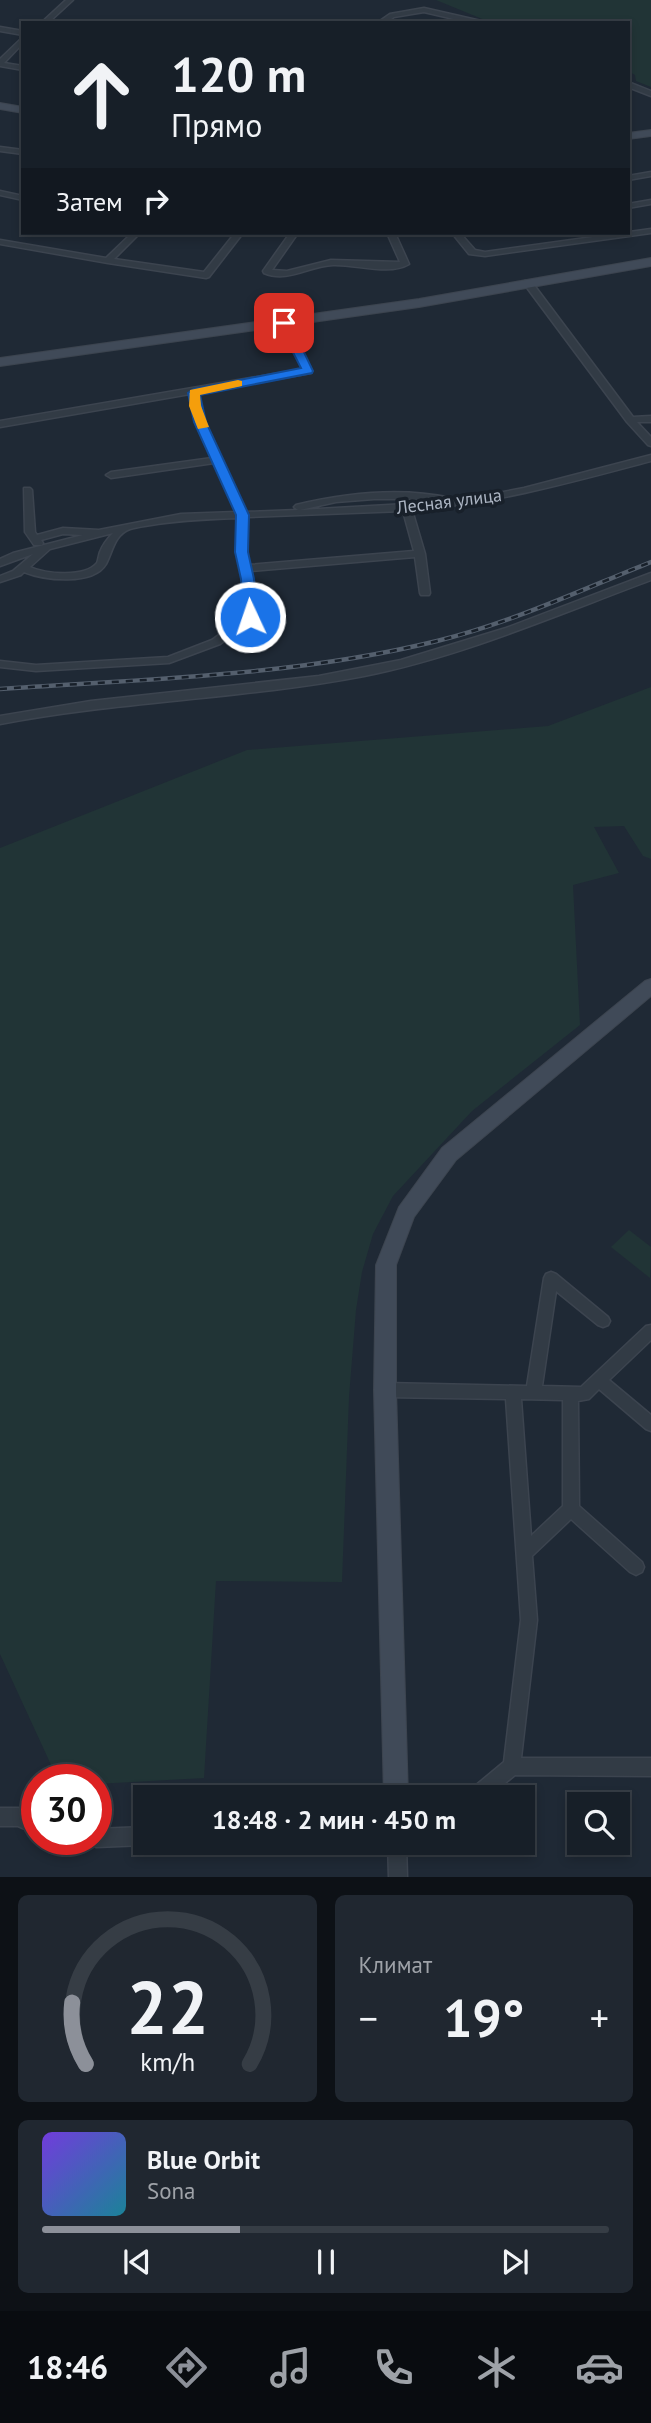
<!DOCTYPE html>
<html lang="ru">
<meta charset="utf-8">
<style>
:root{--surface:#171f28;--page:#202730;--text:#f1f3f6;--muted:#9ea2a8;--line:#363d45;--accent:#8c9099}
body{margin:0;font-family:"PT Sans",sans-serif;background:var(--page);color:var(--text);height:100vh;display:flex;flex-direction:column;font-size:26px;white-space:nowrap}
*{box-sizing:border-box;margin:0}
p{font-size:23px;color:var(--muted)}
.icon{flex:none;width:38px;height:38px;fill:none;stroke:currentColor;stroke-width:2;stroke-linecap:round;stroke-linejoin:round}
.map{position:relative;height:1877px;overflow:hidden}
.panel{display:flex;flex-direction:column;gap:18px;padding:18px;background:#0d1116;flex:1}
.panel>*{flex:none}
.banner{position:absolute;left:21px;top:21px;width:609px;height:214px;border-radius:0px;box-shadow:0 4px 10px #0003,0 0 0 2px var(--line);background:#171f28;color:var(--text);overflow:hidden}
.controls{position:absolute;left:567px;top:1792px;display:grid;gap:14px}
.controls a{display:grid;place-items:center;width:63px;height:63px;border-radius:0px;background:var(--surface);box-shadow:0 4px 10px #0003,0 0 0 2px var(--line);font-size:35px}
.speed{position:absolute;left:21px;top:1764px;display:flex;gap:14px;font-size:35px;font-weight:700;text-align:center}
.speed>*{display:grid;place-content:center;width:91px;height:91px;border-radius:50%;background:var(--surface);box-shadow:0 4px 10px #0003,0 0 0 2px var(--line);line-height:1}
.speed .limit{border:10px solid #d22;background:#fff;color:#111}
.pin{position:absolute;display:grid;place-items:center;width:60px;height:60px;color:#fff;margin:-30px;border-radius:14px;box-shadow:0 4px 10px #0006}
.me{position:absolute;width:77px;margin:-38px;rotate:357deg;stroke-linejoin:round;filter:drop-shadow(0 0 5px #0008)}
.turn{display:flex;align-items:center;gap:24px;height:147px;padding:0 35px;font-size:32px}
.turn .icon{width:91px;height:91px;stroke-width:2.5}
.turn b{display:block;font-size:49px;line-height:60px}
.then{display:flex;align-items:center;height:66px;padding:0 35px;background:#0003;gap:14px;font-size:26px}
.big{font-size:52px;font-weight:800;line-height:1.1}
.panel .card{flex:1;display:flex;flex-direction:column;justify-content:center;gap:10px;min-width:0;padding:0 24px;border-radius:10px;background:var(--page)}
.panel .dial{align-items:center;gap:0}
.dial svg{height:182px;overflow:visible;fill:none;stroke:var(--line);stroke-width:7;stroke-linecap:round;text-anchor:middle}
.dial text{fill:var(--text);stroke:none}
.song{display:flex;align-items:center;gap:21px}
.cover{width:84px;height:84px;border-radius:10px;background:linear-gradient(135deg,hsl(260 70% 55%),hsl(190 70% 35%))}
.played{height:7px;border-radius:4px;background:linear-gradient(90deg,var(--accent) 35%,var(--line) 35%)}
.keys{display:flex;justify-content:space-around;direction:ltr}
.heat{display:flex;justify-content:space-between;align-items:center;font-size:38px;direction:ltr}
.panel .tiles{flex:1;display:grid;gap:18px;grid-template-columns:1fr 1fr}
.card:last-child{grid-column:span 2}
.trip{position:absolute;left:133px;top:1785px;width:402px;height:70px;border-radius:0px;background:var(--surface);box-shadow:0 4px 10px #0003,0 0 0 2px var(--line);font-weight:800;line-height:70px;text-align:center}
.dock{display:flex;height:112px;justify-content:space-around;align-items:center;background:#090c10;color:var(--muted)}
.dock .icon{width:49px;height:49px}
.dock .current{color:var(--accent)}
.dock b{font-size:32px;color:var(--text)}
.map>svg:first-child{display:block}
.green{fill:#213436}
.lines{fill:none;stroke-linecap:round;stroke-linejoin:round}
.street-casing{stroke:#3c444f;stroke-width:3}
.secondary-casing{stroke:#3c444f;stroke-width:2}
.street{fill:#323b45;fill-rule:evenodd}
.secondary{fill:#404a58;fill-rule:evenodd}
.rail-casing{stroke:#545f6d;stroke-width:4.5}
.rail{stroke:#18202a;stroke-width:2.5;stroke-dasharray:7;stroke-linecap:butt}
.route{fill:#1a73e8;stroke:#114b97;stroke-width:2}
.slow{fill:#f59e0b}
.labels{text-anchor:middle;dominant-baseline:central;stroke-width:7;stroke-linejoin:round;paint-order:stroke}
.far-street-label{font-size:18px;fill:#acb5c3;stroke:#18202a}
</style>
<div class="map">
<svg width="651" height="1877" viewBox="0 0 651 1877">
<rect width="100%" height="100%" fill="#1f2935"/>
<g class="green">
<polygon points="436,0 651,0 651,87 636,81 635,75 628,71 628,23 492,23"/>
<polygon points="651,687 651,859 643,856 624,826 594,827 619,873 573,885 580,1025 472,1111 393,1196 373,1234 362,1272 356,1310 349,1397 342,1582 216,1581 204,1778 96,1784 96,1780 58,1780 0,1654 0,848 247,750 548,726"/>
<polygon points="629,1230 651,1247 650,1278 611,1247"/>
</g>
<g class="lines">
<g class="street-casing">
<g id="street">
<polygon points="66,0 73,0 48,23 41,23"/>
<polygon points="424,8 481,21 484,23 471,23 424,12 394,17 385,23 377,23 390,14"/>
<polygon points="0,27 23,31 23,35 0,31"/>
<polygon points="23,37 23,43 4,63 23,66 23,70 0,66 0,59"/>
<polygon points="628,82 651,91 651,96 628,87"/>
<polygon points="0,147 23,150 23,154 0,151"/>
<polygon points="651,172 651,176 628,180 628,176"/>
<polygon points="0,191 23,196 23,200 0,195"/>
<polygon points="651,200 651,204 628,208 628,204"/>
<polygon points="651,229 651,233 485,256 469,254 452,233 460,233 475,250 485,252"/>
<polygon points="132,233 140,233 114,259 204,272 235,233 243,233 209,277 206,278 108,263 0,244 0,240 106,258"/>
<path d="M290 233H298L272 270 287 271 331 260 400 262 387 233H395L409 264C389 276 356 264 333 265 309 266 288 283 264 273L263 271Z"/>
<polygon points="525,281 531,281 633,417 651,416 651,422 637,422 651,437 651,446 648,445 627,422 525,285"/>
<path d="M284 320 288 323 312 371 311 373 198 393 205 422 246 512 298 510 294 507 296 505C346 493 400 487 451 498L452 501H456L524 488 651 455V461C572 482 494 504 412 510L425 554 430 593 429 595H421L420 593 415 557 251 571 255 617 220 644 169 663 36 671 0 667V661L36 665 168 657 212 640 245 616 243 579 236 552 238 518C209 519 180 520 151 525 145 526 136 527 130 529 114 535 113 551 106 564 93 586 44 580 24 572L21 575 0 582V576L13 571 33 554 0 566V559L13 553 83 535 63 534 41 540 43 543 42 545H34L25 532 24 488H30L32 490 35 532 37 535 63 528 99 530 181 514 237 512 214 463 111 478 106 475 111 472 212 458 195 422 190 394 0 427V421L303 369 280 323ZM374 499H411L442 502 300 510 336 502ZM403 511 414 551 249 565 246 552 248 517ZM113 533C108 538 103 544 100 552 99 554 98 561 97 563 85 578 45 574 30 567L50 549Z"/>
<path d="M651 573V580C557 615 463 656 364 676 244 699 120 701 0 724V716L91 701 319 676 401 660 506 628Z"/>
<path d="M551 1272 556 1274 608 1317 610 1321 608 1325 603 1327 598 1325 556 1291 542 1386 581 1387 646 1326 651 1325V1340L609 1380 651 1415V1431L646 1429 599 1389 589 1399 578 1401 579 1506 642 1562 644 1567 642 1572 636 1575 630 1572 571 1519 532 1556 537 1620 521 1758H651V1776L515 1775 488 1797H466L469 1791 504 1762 521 1620 506 1399 385 1397 380 1395 378 1390 380 1385 385 1383 527 1386 544 1278 546 1274ZM521 1399 563 1400V1506L531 1536Z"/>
<polygon points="0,1808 18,1808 37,1816 37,1834 18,1826 0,1826"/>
<polygon points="145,1827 145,1843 150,1843 145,1845 96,1847 90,1844 88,1839 96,1839 96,1829"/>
<polygon points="388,1843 406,1843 407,1877 389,1877"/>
</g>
</g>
<g class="secondary-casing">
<g id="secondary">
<polygon points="0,103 23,107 23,113 0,109"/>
<polygon points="651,130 651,136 628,139 628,133"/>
<polygon points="651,258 651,266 419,307 0,366 0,358 419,299"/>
<polygon points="651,979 651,996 456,1160 414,1217 396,1265 396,1390 408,1797 384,1797 374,1390 376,1265 399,1207 442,1148 645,981"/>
</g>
</g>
<use href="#street" class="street"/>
<use href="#secondary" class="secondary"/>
<g class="rail-casing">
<path id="rail" d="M0 689C146 679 295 676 437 641 511 623 581 590 651 562"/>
</g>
<use href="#rail" class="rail"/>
</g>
<polygon class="route" points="284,319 290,323 313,371 312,373 200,395 206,422 249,515 248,552 254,579 257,617 250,621 243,617 241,579 235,552 236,515 194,422 188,393 194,389 301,368 278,323"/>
<polygon class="slow" points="238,380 242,381 242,386 200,395 201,406 209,427 198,429 189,406 190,390"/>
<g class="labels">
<g class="far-street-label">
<text transform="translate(449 501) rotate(-7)">Лесная улица</text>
</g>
</g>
</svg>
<div class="controls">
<a><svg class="icon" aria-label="search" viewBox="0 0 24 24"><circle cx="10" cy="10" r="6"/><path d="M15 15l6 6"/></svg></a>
</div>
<div class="speed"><div class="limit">30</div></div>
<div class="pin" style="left:284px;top:323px;background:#d93025"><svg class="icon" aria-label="arrive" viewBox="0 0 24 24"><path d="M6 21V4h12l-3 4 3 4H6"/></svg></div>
<svg class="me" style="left:250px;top:617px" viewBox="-20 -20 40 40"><circle r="17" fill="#1a73e8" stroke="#fff" stroke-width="3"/><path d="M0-11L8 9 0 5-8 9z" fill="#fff"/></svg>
<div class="trip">18:48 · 2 мин · 450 m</div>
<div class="banner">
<div class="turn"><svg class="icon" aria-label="ahead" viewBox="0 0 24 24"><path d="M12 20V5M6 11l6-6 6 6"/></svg><div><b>120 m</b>Прямо</div></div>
<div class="then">Затем<svg class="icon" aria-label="right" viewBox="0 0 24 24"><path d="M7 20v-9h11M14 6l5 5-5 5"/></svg></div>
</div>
</div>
<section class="panel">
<div class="tiles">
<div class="card dial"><svg viewBox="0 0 100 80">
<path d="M14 69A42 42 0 1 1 86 69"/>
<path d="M14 69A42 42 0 0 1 8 42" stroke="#8c9099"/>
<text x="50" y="56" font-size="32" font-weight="700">22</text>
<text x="50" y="72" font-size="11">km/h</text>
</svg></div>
<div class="card"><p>Климат</p>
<div class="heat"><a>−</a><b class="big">19°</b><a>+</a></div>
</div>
<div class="card">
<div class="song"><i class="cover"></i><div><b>Blue Orbit</b><p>Sona</p></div></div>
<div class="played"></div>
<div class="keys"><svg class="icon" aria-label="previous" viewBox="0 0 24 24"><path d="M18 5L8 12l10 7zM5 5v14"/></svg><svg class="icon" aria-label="pause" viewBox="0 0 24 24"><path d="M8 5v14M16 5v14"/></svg><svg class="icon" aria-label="next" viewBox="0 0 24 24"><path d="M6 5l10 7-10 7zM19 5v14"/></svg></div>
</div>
</div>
</section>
<nav class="dock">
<b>18:46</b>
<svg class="icon current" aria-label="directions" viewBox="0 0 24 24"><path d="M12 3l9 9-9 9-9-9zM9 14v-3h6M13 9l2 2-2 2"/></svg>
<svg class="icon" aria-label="music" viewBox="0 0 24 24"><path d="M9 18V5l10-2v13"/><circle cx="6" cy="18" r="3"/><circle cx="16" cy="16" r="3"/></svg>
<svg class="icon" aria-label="phone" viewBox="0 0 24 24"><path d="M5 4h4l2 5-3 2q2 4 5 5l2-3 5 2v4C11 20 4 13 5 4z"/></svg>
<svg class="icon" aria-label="climate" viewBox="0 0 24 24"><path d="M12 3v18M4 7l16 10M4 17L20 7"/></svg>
<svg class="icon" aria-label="car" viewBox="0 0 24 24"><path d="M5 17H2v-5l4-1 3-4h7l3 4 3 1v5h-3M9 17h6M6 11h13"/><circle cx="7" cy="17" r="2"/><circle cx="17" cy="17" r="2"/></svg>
</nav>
